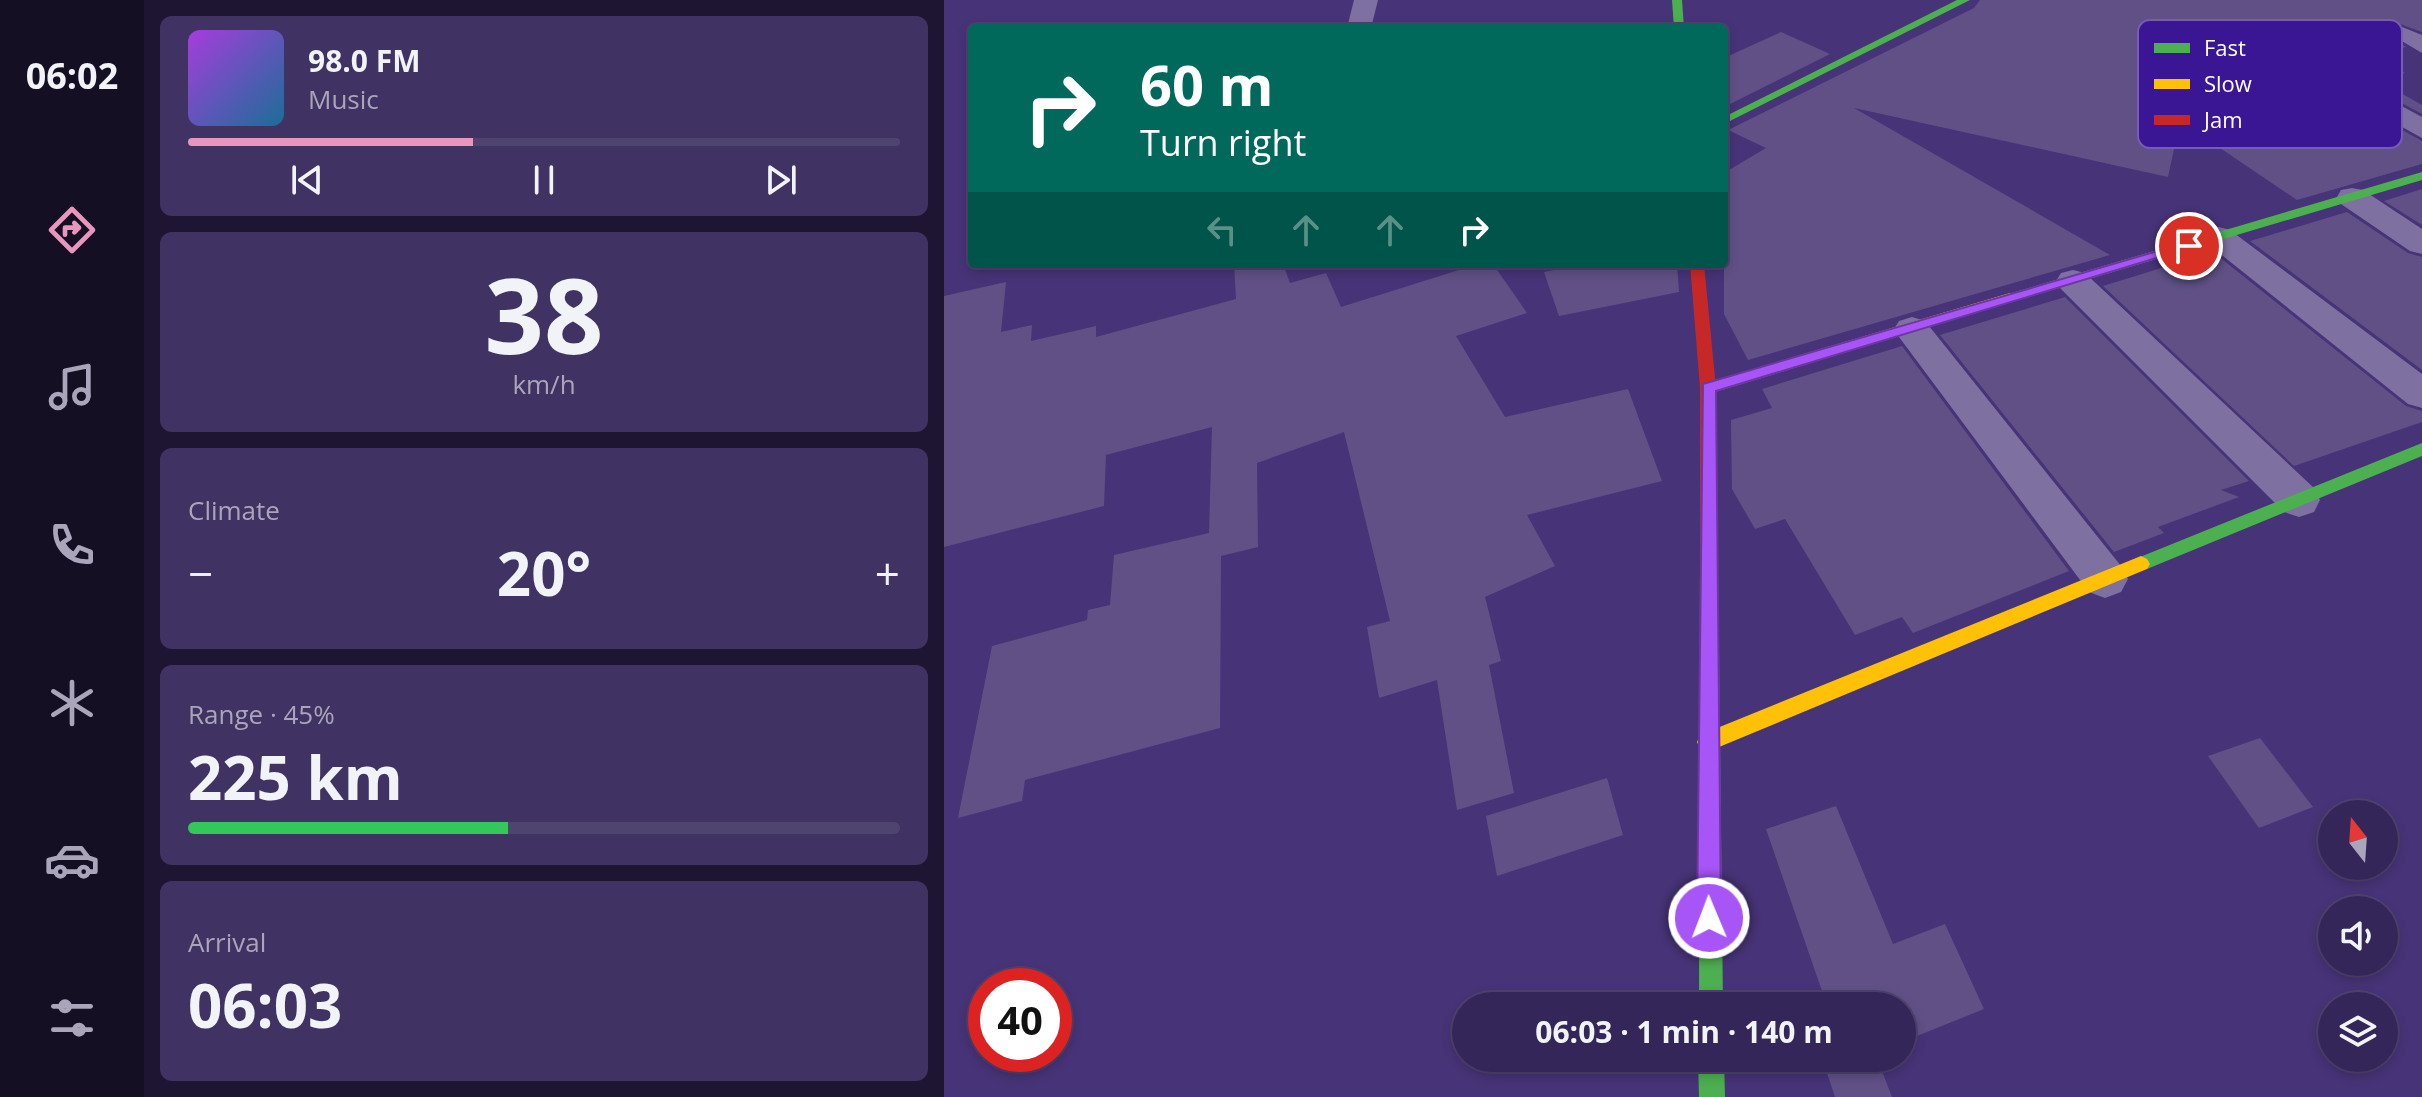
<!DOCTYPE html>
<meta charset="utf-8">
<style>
:root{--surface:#352659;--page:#403262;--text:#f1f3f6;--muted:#aaa5ba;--line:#4f436f;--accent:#e797bd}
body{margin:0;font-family:"Open Sans",sans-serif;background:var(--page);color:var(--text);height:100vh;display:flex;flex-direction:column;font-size:30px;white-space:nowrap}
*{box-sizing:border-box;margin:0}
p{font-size:26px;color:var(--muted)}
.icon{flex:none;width:44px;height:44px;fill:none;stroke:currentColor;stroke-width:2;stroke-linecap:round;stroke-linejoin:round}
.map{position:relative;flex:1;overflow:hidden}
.panel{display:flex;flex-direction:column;gap:16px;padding:16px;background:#1d1531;width:800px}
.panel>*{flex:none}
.hud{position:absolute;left:24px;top:24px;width:760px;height:244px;border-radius:8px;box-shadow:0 4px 12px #0003,0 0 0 2px var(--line);background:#00695c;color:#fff;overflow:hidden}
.needle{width:52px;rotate:343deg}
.buttons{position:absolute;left:1374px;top:800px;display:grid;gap:16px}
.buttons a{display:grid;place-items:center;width:80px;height:80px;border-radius:50%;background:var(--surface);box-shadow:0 4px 12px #0003,0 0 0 2px var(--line);font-size:40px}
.speed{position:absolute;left:24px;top:968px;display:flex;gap:16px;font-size:40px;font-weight:700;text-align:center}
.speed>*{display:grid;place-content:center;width:104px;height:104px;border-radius:50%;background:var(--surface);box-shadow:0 4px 12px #0003,0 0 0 2px var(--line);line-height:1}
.speed .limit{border:12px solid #d22;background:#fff;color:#111}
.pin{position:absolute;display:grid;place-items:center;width:68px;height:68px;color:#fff;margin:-34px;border:4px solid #fff;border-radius:50%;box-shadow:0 2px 8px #0007}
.me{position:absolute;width:88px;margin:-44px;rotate:359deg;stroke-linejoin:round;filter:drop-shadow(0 0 6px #0008)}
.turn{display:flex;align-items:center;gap:28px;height:168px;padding:0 40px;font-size:36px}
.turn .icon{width:104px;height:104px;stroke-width:2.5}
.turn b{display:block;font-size:56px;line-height:68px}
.lanes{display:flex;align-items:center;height:76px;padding:0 40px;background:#0003;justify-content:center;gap:40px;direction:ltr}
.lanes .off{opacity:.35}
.big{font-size:60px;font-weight:700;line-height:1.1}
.panel .card{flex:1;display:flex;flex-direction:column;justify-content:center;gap:12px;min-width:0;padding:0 28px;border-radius:12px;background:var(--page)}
.panel .dial{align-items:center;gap:0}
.dial b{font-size:104px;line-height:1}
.song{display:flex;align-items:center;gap:24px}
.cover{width:96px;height:96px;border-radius:12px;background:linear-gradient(135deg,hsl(280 70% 55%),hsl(200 70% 35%))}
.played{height:8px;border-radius:4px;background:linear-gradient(90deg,var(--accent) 40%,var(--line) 40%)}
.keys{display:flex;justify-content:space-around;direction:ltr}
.heat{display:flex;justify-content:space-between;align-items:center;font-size:44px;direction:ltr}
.charge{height:12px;border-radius:6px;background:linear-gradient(90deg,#34c759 45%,var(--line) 0)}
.trip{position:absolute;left:508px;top:992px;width:464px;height:80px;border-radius:40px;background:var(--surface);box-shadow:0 4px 12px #0003,0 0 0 2px var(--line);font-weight:700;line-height:80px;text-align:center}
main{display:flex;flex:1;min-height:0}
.menu{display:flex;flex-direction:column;width:144px;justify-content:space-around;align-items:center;background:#150f24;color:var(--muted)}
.menu .icon{width:56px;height:56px}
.menu .selected{color:var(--accent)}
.menu b{font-size:36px;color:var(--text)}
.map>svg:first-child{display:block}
.building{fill:#605086}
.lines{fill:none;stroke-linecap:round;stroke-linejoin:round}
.street{fill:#7f70a2;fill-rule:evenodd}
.fast{fill:#4caf50;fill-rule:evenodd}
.slow{fill:#ffc107;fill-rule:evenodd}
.jam{fill:#c62828;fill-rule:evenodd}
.route{fill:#a855f7;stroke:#6d37a1;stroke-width:2}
.key{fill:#3b1694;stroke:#765cb4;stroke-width:2}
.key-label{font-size:22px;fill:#fff}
</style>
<main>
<nav class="menu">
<b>06:02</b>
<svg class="icon selected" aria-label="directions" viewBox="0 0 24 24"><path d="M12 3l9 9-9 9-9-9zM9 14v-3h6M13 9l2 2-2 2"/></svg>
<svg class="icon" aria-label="music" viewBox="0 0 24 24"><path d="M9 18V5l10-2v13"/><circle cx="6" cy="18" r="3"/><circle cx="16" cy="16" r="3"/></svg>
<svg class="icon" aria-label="phone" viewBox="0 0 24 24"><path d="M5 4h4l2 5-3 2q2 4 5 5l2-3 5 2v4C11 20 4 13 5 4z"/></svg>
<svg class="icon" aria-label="climate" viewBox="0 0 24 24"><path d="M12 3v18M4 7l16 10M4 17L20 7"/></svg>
<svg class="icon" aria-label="car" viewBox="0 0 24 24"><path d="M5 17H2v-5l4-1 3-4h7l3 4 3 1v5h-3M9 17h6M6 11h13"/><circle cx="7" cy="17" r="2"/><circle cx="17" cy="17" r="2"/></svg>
<svg class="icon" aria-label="filters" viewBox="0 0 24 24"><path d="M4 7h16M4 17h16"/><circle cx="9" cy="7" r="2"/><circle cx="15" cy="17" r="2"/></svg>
</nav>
<section class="panel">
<div class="card">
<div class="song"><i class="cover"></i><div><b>98.0 FM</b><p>Music</p></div></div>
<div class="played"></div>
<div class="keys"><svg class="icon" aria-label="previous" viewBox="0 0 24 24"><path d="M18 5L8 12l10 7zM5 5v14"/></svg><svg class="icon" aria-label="pause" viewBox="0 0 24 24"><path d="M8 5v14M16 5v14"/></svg><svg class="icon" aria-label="next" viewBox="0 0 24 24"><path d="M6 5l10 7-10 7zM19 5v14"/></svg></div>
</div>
<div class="card dial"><b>38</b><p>km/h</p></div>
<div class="card"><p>Climate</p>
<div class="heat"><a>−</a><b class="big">20°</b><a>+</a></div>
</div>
<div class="card"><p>Range · 45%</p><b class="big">225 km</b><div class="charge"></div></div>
<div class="card"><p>Arrival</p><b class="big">06:03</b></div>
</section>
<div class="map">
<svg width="1478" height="1097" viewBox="0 0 1478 1097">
<rect width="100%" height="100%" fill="#473377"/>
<g class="building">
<polygon points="1036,0 1478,0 1478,32 1456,24 1443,35 1462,47 1433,54 1461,73 1434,80 1478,105 1478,114 1367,54 1356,56 1350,63 1356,74 1478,141 1478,164 1353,200 1236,121 1224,177 910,108 1166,255 804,360 780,314 780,173 822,148 784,130 1030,8"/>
<polygon points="837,32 886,54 780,107 780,58"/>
<polygon points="1478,189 1478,225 1440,201"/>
<polygon points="1403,212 1464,253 1478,257 1478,370 1306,241"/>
<polygon points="1269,252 1462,406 1478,411 1478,422 1350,466 1159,286"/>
<polygon points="290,264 339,264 346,283 382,273 397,307 534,264 549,264 583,313 512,336 561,417 684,389 718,481 583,515 611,566 541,597 557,661 545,665 570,793 513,810 493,680 435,698 423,627 446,621 400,432 313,463 314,547 277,556 276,728 81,780 78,801 14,818 48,646 143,620 144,610 166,605 170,555 265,533 268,427 162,455 160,506 0,547 0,296 62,282 57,332 88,325 87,341 152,326 152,337 292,299"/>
<polygon points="640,264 733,264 735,292 615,316 600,272"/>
<polygon points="1121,297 1305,481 1277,490 1295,497 1214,527 1220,533 1170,552 996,335"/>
<polygon points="958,346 1125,571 969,633 958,617 911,635 841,519 811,529 788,489 787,420 828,408 818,389"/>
<polygon points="1316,738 1369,807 1315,828 1264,756"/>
<polygon points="663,778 679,835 553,876 542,816"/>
<polygon points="892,806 949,944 1001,924 1040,1009 958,1042 958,1006 860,1006 857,998 878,991 822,829"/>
<polygon points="878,1058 933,1058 948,1097 891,1097"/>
</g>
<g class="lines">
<g class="street">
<polygon points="410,0 434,0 427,28 403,28"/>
<polygon points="1458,27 1478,35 1478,53 1446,34"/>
<polygon points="1366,57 1478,117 1478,138 1357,71 1353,65 1357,59"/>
<polygon points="1408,188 1419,190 1478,229 1478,254 1466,251 1397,204 1393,197 1397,190"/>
<polygon points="1275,227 1286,230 1478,374 1478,408 1464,404 1264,244 1259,237 1264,230"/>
<polygon points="1129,270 1141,273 1370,488 1376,500 1370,512 1355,517 1340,512 1117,289 1112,281 1117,273"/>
<polygon points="968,317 981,321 1177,566 1184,579 1177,592 1161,598 1145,592 955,337 950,329 955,321"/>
</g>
<g class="fast">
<polygon points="728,0 738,0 740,28 730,28"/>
<polygon points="1013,0 1026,0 780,124 780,117"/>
<polygon points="1478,172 1478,180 1071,301 1066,303 1059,298 1061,295"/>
<polygon points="1478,443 1478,456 1203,569 1191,569 1188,564 1191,559"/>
<polygon points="765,557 771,560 774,565 779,1006 755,1006 756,565 759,560"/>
<polygon points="754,1058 780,1058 781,1097 755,1097"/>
</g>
<g class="slow">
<polygon points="1066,293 1073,298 1071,301 764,394 756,388 759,384"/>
<polygon points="1197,556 1203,559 1206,564 1203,569 763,752 756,749 753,742 756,735"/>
</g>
<polygon class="jam" points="746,264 760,264 772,388 774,565 771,570 759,570 756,565 756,388"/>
</g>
<polygon class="route" points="1241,243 1252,246 772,391 777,918 774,926 765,930 757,926 753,918 759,384"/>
<rect x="1194" y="20" width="264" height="128" rx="12" class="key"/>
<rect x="1210" y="43" width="36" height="10" fill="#4caf50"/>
<rect x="1210" y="79" width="36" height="10" fill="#ffc107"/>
<rect x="1210" y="115" width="36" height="10" fill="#c62828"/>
<g class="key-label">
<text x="1260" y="56">Fast</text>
<text x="1260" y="92">Slow</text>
<text x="1260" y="128">Jam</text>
</g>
</svg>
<div class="buttons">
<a><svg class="needle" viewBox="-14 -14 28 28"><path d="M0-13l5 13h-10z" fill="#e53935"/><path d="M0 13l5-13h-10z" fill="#aaa5ba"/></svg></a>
<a><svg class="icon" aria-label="sound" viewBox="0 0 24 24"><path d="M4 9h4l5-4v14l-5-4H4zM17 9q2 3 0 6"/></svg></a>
<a><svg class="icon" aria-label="layers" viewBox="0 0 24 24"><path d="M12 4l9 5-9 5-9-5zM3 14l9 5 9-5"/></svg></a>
</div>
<div class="speed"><div class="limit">40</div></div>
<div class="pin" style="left:1245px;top:246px;background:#d93025"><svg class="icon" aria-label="arrive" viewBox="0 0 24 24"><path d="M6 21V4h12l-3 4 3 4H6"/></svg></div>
<svg class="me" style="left:765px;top:918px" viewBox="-20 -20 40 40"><circle r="17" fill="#a855f7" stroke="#fff" stroke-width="3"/><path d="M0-11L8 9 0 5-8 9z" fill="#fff"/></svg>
<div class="trip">06:03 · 1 min · 140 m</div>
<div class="hud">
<div class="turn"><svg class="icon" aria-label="right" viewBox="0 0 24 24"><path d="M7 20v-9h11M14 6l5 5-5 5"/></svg><div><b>60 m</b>Turn right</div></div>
<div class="lanes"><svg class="icon off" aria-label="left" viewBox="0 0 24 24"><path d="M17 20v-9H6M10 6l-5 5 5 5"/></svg><svg class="icon off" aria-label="ahead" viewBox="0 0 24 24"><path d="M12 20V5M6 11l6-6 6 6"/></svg><svg class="icon off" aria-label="ahead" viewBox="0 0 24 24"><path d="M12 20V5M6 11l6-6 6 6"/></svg><svg class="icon" aria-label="right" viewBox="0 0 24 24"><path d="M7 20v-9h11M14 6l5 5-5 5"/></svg></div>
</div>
</div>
</main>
